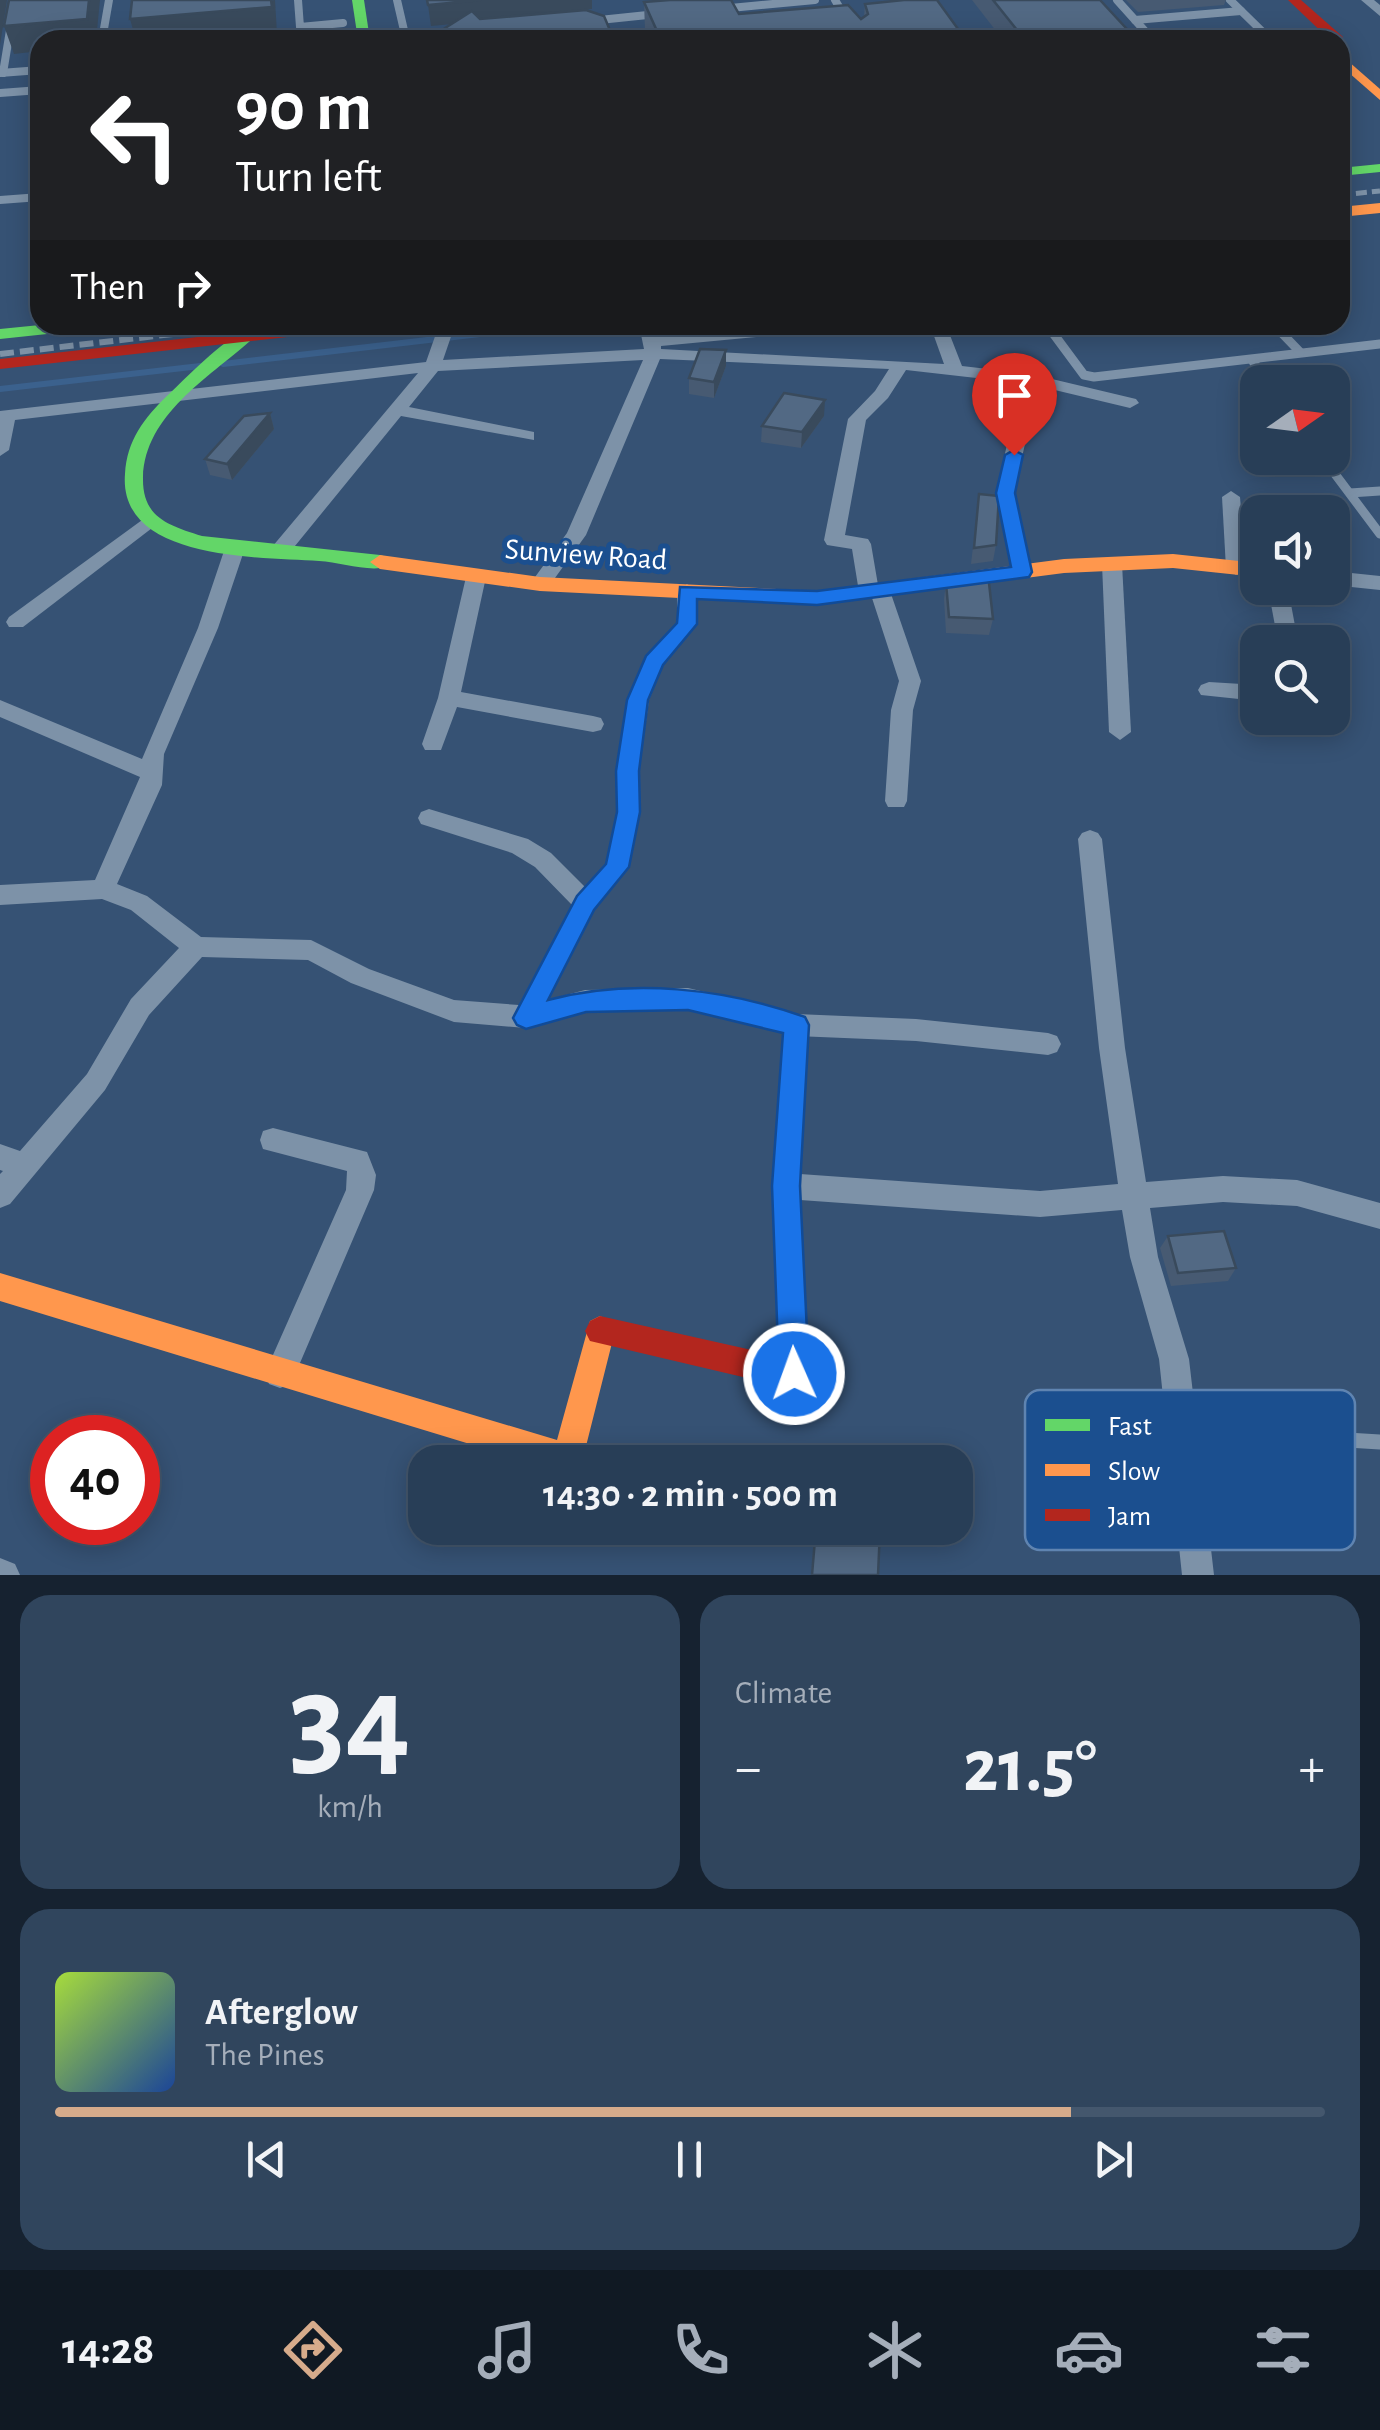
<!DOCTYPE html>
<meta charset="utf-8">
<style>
:root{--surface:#283e57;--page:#30455d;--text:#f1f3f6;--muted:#a5aeba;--line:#44576d;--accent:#d6ab8b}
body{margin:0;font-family:"Alegreya Sans",sans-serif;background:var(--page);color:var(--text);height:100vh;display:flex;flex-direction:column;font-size:38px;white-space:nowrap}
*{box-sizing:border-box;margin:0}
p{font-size:32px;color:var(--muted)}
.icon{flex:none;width:55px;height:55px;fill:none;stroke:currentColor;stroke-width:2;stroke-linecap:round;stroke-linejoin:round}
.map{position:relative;height:1575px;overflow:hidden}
.panel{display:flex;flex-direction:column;gap:20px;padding:20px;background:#162230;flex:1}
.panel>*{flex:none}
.hud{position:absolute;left:30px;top:30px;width:1320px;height:305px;border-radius:30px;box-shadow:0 5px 25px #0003,0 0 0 2px var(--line);background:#202124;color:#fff;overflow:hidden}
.needle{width:65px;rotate:76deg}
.controls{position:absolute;left:1240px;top:365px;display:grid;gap:20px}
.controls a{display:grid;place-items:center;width:110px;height:110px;border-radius:20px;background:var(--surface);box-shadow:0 5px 25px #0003,0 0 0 2px var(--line);font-size:50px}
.speed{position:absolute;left:30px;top:1415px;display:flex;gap:20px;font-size:50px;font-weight:700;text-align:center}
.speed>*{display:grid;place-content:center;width:130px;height:130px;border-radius:50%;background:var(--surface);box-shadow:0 5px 25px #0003,0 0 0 2px var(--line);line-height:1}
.speed .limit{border:15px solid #d22;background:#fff;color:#111}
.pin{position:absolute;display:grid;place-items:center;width:85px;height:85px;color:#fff;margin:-102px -42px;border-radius:50% 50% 50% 0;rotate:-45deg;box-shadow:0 0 10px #0007}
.pin .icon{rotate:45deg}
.me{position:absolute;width:110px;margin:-55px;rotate:358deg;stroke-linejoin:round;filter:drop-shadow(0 0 8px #0008)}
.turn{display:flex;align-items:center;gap:35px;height:210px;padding:0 40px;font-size:45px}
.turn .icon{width:130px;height:130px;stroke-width:2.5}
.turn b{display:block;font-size:70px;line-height:85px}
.then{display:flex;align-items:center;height:95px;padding:0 40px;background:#0003;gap:20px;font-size:38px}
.big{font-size:75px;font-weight:600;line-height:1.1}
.panel .card{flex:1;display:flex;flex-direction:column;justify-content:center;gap:15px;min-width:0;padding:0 35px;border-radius:30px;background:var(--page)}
.panel .dial{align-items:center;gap:0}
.dial b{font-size:130px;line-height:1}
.song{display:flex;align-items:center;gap:30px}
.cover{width:120px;height:120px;border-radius:15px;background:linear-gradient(135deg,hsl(80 70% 55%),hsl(220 70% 35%))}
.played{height:10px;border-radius:5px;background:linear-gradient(90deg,var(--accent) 80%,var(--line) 80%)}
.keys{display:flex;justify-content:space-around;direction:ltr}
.heat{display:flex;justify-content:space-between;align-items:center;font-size:55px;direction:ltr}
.panel .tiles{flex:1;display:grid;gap:20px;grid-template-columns:1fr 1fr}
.card:last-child{grid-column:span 2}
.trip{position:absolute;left:408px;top:1445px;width:565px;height:100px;border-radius:30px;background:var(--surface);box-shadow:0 5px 25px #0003,0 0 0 2px var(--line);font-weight:600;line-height:100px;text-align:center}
.dock{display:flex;height:160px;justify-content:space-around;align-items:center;background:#101923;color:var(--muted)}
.dock .icon{width:70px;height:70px}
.dock .on{color:var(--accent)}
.dock b{font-size:45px;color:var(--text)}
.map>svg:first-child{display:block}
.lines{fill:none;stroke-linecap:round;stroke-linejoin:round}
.stream{stroke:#3b618d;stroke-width:6}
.lane-far2{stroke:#7d92a8;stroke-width:8}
.lane-far1{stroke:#7d92a8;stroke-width:9}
.lane{stroke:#7d92a8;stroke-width:15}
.street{fill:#7d92a8;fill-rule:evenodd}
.fast{fill:#63d668;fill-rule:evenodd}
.slow{fill:#ff974d;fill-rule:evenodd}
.jam{fill:#b3261e;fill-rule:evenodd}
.rail-far1{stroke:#7e92a7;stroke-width:5;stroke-dasharray:11 5;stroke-linecap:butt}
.rail{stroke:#7e92a7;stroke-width:6;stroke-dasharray:14 6;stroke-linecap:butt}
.wall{fill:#475a72}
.shaded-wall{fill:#394a5c}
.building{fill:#526984;stroke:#394a5c;stroke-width:2.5}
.route{fill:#1a73e8;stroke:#114b97;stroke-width:2.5}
.labels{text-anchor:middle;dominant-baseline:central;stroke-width:10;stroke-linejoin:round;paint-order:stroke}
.street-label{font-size:30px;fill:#fff;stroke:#1b4f8f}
.key{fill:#1b4f8f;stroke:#5f84b1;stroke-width:2.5}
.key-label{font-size:28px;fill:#fff}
</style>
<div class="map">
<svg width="1380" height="1575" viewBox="0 0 1380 1575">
<rect width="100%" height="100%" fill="#365274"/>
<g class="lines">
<g class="stream">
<polyline points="223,364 556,325"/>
<polyline points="0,389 209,365"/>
</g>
<g class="lane-far2">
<polyline points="298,0 300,27 343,23"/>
<polyline points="397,0 406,39"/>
<polyline points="835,0 859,40"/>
<polyline points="1117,0 1153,40"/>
<polyline points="1230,0 1271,40"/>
<polyline points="720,9 815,0"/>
<polyline points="1135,20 1241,11"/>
<polyline points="590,21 657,14"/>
<polyline points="102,40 109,0"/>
<polyline points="391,40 458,34"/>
<polyline points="0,73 40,70"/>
<polyline points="3,73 15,0"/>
<polyline points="0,93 40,90"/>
<polyline points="0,200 40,197"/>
</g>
<g class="lane-far1">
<polyline points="1047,325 1084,375 1094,377 1380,344"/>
<polyline points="1274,325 1300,352"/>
<polyline points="1252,360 1268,382"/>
<polyline points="1323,458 1380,534"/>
<polyline points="1350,493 1380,491"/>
</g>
<polyline class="lane" points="1186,1430 1380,1442"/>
<g class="street">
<polygon points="1361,0 1374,0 1380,5 1380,16"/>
<polygon points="439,325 455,325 443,360 644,349 639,325 655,325 658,336 777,325 838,325 830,330 661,346 661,349 944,364 930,325 946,325 962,366 1031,374 1136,399 1139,403 1130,408 1038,386 1014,493 1032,572 1022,579 1012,572 996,493 1021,383 906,370 888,398 866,420 845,535 868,539 871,544 878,585 887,586 890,591 921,681 913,710 907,801 904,807 888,807 885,801 891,710 899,681 872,598 862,597 859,592 852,549 827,545 824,540 848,419 875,391 889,369 660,359 586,535 547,589 540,591 530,584 567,533 643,360 438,371 409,407 534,432 534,440 401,416 286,557 279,558 269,552 272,547 418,373 15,420 9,450 0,456 0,411 426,362"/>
<polygon points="1231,491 1240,497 1246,568 1236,575 1226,568 1222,497"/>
<polygon points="149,515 159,521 156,525 23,627 9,627 6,622 9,617"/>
<polygon points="234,545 244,551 218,628 164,754 162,785 117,884 147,896 201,937 311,940 369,969 454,1000 519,1005 572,905 535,867 512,853 421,824 418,818 421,812 429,809 528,839 551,853 585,887 606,863 617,813 617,771 627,700 647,656 677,622 677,591 687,584 697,591 697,624 663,664 649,700 639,771 639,813 629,867 593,910 547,1000 585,990 688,988 796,1014 916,1019 1048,1033 1057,1036 1061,1044 1057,1052 1048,1055 916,1041 796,1036 688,1010 585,1012 526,1028 454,1022 351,983 308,960 202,957 149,1015 105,1090 10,1204 0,1208 0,1174 3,1171 0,1170 0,1144 20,1151 87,1074 131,999 179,948 131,910 102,899 0,905 0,885 95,880 140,777 0,717 0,700 142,759 198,628 224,551"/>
<polygon points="1112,557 1122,564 1131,732 1120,740 1109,732 1102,564"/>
<polygon points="476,570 486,577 461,692 593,716 601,718 604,724 601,730 593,732 457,707 441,750 425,750 422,744 438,698 466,577"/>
<polygon points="1332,571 1380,576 1380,590 1332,585"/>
<polygon points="1268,588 1288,588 1298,642 1278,642"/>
<polygon points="1209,682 1258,685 1258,701 1201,695 1198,690 1201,685"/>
<polygon points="1090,830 1098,833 1102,839 1125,1048 1146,1182 1223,1176 1297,1180 1380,1203 1380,1229 1297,1206 1223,1202 1150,1208 1158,1257 1189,1359 1214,1575 1182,1575 1159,1359 1130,1257 1122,1210 1040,1217 786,1199 776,1195 772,1186 776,1177 786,1173 1040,1191 1118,1184 1099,1048 1078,839 1082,833"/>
<polygon points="273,1128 367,1152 376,1175 374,1190 291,1384 280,1388 269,1384 265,1373 346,1190 347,1171 263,1149 260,1140 263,1131"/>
<polygon points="0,1558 15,1564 20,1575 0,1575"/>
</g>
<g class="fast">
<polygon points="352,0 364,0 370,40 358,40"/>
<polygon points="1380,164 1380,172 1340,176 1340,168"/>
<polygon points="40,325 93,325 85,330 0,339 0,329"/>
<path d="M244 332 250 333V341C208 378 145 415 143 477 142 517 167 525 202 536L380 555 387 557 390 562 387 567C366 572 340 562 319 561 260 557 118 561 125 474 127 440 144 418 168 395 186 378 222 340 244 332Z"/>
</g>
<g class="slow">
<polygon points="1340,54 1380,89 1380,100 1340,65"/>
<polygon points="1380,203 1380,213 1340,217 1340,207"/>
<polygon points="1173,554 1258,563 1258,577 1173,568 1064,573 817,605 540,591 380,569 370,562 380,555 540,577 817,591 1064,559"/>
<polygon points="0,1273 557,1440 590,1321 600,1316 610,1321 615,1331 582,1462 529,1462 0,1301"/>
</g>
<g class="jam">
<polygon points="1288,0 1301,0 1343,37 1343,43 1330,40"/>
<polygon points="305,325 358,325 350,330 0,369 0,359"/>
<polygon points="796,1014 805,1017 809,1025 800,1186 809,1374 805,1385 794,1389 590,1341 585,1331 590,1321 600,1316 778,1356 772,1186 783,1025 787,1017"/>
</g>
<polyline class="rail-far1" points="1340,195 1380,191"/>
<polyline class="rail" points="0,354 251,325"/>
</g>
<g class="wall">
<polygon points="669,0 735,0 731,0 739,14 861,19 864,17 865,4 966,40 649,40 645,30 644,2"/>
<polygon points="972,0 1100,0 1137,40 1003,40"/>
<polygon points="1126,0 1226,0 1224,5 1138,12"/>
<polygon points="726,350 726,366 714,398 689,394 689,378"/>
<polygon points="270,413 274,429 232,480 210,475 205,459"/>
<polygon points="824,416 801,448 761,442 762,426"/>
<polygon points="979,494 996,545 993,561 971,564"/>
<polygon points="972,576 993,619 989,635 946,633 944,599 946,583 970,584"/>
<polygon points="1168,1236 1236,1268 1228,1281 1171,1286 1160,1248"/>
<polygon points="815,1528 861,1528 878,1575 811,1575"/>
</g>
<g class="shaded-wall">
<polygon points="0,0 7,0 0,45"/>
<polygon points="89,0 100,0 96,40 40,40 40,51 14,54 4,26"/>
<polygon points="275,0 277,34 211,40 136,40 130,19"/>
<polygon points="481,0 592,0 592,9 531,14 531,19 496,20 431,26 428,5"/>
<polygon points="726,350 726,366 714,398 714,382"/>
<polygon points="825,400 824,416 801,448 802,432"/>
<polygon points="270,413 274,429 232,480 227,464"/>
</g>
<g class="building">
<polygon points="9,0 89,0 87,19 4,26"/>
<polygon points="132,0 271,0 272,7 130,19"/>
<polygon points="427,0 481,0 428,5"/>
<polygon points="670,0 731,0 739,14 848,5 861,19 868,14 865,4 904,0 937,0 966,40 661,40 644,2"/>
<polygon points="993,0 1100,0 1137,40 1025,40"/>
<polygon points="586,10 604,16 614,40 445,40 442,30 472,11 480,19"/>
<polygon points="700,349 726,350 714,382 689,378"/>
<polygon points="784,393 825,400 802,432 762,426"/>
<polygon points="270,413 227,464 205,459 244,416"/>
<polygon points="979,494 999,496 996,545 974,548"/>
<polygon points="988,574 993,619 949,617 946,583 971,584 972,576"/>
<polygon points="1224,1231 1236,1268 1178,1273 1168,1236"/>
<polygon points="816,1528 861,1528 880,1530 878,1575 812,1575"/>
</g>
<path class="route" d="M1014 450 1023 455 1015 493 1032 572 1029 577 817 605 697 599V624L663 665 648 700 639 771 640 812 629 867 594 910 548 1000C631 978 724 988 805 1017L809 1025 800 1186 809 1374 805 1384 794 1389 783 1384 779 1374 772 1186 783 1033 688 1010 586 1012 526 1029 517 1025 513 1018 577 896 606 864 617 812 616 771 627 700 646 656 677 623 680 587 817 591 1011 567 996 493 1005 455Z"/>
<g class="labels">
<g class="street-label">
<text transform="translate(586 555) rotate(4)">Sunview Road</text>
</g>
</g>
<rect x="1025" y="1390" width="330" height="160" rx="15" class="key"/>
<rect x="1045" y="1419" width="45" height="12" fill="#63d668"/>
<rect x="1045" y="1464" width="45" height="12" fill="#ff974d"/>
<rect x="1045" y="1509" width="45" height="12" fill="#b3261e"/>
<g class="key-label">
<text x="1108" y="1435">Fast</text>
<text x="1108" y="1480">Slow</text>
<text x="1108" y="1525">Jam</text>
</g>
</svg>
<div class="controls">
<a><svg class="needle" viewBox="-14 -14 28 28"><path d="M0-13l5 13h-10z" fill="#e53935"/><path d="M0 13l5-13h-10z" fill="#a5aeba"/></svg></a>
<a><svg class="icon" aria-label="sound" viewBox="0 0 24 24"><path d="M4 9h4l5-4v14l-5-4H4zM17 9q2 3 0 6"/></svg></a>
<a><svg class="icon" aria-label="search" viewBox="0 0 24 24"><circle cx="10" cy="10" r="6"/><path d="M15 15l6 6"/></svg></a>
</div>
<div class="speed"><div class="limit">40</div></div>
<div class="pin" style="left:1014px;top:455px;background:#d93025"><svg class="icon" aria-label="arrive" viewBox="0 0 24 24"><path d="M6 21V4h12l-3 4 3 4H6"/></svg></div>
<svg class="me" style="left:794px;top:1374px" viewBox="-20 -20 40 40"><circle r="17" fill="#1a73e8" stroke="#fff" stroke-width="3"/><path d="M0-11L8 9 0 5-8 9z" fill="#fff"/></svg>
<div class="trip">14:30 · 2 min · 500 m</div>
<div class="hud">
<div class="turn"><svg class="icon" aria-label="left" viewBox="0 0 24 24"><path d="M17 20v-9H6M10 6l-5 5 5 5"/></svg><div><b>90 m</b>Turn left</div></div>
<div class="then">Then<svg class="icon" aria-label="right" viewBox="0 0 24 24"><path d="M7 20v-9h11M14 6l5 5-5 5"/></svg></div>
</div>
</div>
<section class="panel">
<div class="tiles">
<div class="card dial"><b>34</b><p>km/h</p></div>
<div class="card"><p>Climate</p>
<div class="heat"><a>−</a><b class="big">21.5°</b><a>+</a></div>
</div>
<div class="card">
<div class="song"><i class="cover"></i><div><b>Afterglow</b><p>The Pines</p></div></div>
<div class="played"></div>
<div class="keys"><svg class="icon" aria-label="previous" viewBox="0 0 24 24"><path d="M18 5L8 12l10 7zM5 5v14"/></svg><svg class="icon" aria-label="pause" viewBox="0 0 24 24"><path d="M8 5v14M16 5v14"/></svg><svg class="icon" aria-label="next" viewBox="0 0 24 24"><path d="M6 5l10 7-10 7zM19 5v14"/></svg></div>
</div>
</div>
</section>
<nav class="dock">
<b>14:28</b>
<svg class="icon on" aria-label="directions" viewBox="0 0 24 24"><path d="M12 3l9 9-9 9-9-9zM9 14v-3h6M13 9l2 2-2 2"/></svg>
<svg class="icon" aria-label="music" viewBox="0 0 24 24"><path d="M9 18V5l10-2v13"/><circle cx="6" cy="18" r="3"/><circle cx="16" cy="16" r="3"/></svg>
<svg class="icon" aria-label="phone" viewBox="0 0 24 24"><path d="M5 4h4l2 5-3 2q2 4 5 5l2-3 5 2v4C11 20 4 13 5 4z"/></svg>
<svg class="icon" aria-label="climate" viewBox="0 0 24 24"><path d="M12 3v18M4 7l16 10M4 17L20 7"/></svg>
<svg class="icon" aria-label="car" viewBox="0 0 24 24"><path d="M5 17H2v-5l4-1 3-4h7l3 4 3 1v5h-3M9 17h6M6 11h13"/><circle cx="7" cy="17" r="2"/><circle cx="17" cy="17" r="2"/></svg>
<svg class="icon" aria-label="filters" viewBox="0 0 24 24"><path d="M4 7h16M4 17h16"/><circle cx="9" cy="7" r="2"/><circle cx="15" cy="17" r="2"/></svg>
</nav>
